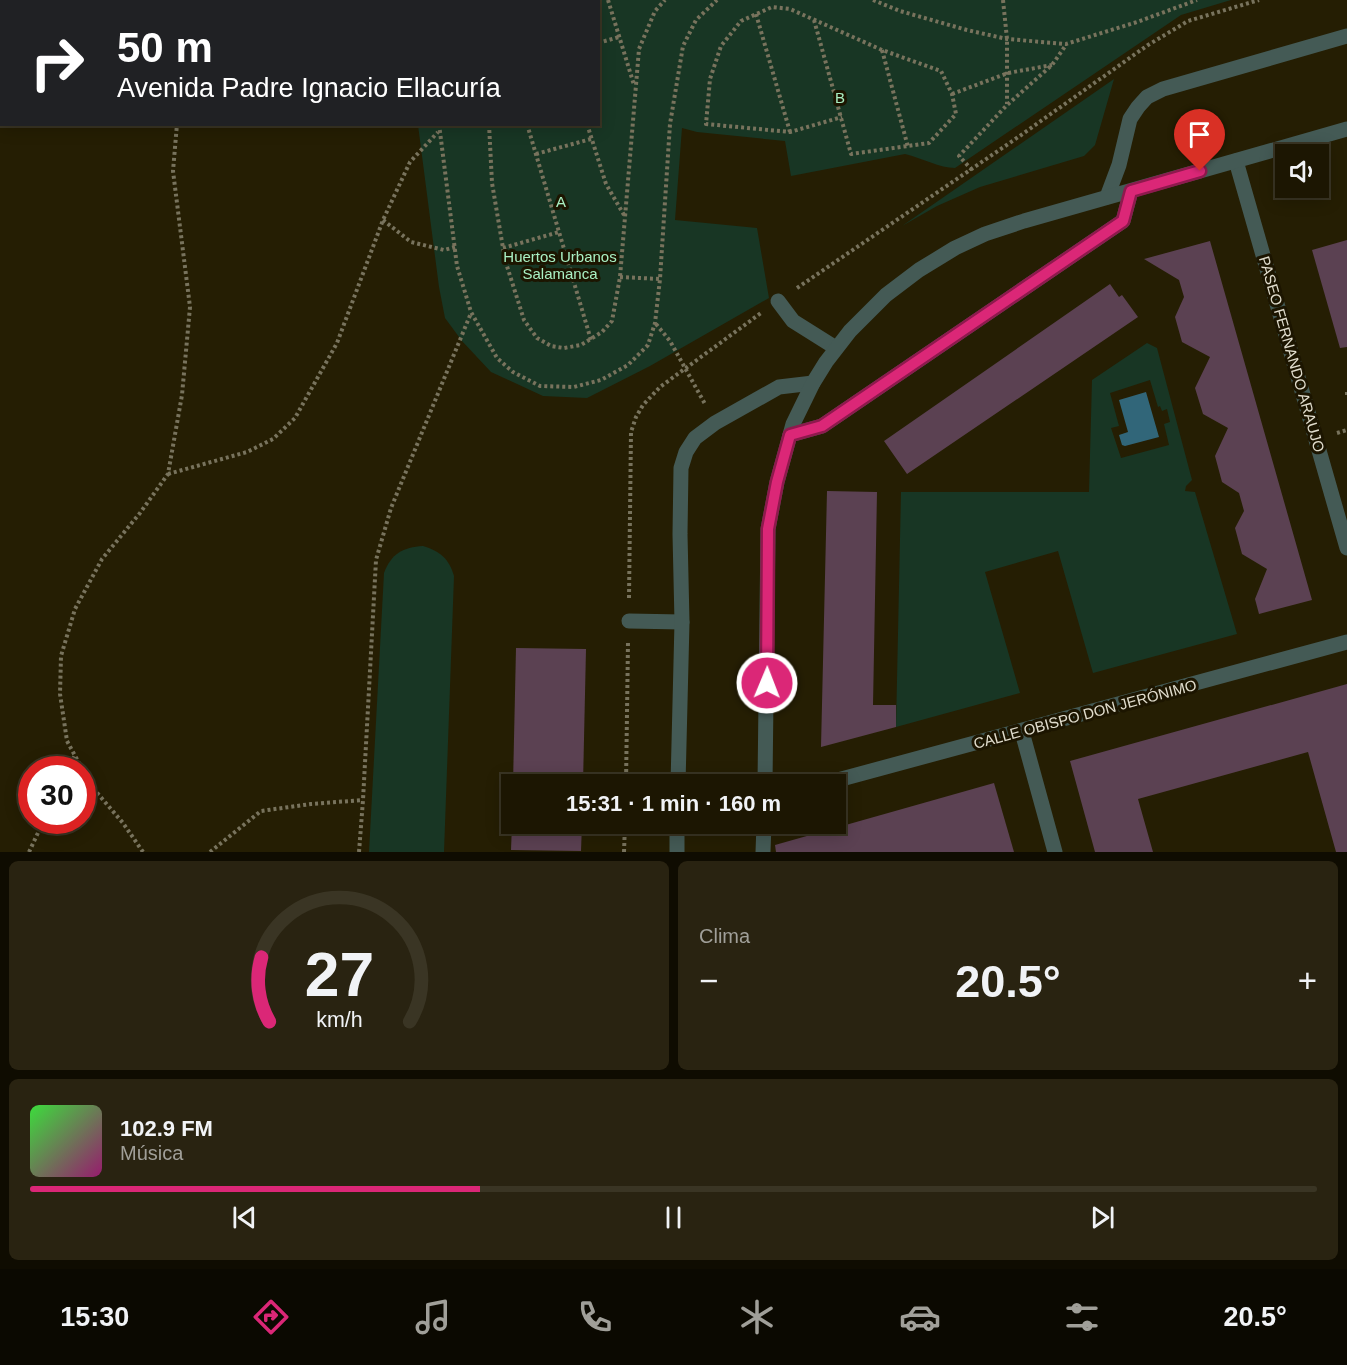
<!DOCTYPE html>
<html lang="es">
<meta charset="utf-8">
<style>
:root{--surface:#1c1602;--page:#292311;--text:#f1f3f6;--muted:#a09f99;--line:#3a3524;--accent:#db2777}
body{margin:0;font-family:Arial,sans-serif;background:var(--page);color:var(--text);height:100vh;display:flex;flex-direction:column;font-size:22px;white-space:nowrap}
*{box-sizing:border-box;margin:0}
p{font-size:20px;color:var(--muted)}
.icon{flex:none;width:33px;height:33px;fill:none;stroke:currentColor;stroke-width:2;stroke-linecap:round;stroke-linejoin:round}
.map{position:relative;height:852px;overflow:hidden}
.details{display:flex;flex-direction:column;gap:9px;padding:9px;background:#0f0c01;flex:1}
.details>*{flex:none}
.top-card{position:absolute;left:0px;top:0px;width:600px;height:126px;box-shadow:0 3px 15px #0003,0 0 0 2px var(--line);background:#202124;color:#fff;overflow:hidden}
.fabs{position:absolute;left:1275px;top:144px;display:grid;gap:12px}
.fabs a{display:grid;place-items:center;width:54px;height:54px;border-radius:0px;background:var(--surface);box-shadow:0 3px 15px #0003,0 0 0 2px var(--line);font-size:30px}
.speed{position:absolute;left:18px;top:756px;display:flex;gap:12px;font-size:30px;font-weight:700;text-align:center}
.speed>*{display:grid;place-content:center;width:78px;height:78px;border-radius:50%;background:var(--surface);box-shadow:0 3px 15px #0003,0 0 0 2px var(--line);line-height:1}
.speed .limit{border:9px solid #d22;background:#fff;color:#111}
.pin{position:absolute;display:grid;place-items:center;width:51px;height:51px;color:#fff;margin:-62px -26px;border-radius:50% 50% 50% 0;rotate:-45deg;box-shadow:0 0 6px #0007}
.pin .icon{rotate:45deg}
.me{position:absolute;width:66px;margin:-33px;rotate:1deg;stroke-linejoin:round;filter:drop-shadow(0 0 4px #0008)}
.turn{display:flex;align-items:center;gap:21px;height:126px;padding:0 18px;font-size:27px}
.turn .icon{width:78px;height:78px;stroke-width:2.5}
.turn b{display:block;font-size:42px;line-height:51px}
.big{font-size:45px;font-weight:700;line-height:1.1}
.details .tile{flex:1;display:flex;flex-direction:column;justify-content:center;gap:9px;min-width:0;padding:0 21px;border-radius:9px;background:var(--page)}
.details .dial{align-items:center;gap:0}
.dial svg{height:156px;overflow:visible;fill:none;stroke:var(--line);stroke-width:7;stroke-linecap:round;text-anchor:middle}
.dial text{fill:var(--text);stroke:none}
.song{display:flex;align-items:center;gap:18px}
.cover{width:72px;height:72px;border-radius:9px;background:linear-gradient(135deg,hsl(120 70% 55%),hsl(320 70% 35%))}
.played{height:6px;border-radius:3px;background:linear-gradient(90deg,var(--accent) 35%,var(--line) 35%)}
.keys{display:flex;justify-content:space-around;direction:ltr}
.heat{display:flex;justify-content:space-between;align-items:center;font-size:33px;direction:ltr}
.details .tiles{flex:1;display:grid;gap:9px;grid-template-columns:1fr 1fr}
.tile:last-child{grid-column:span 2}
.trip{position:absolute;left:501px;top:774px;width:345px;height:60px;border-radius:0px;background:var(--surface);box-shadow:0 3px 15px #0003,0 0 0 2px var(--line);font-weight:700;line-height:60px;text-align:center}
.menu{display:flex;height:96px;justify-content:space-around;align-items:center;background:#0b0901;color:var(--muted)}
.menu .icon{width:42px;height:42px}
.menu .current{color:var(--accent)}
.menu b{font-size:27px;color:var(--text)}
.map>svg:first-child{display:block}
.green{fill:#183624;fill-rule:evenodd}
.water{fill:#316679}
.building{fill:#5b4152}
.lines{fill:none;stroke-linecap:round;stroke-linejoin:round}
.path{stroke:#78735d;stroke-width:4;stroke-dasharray:3 3;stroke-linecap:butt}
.lane{stroke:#445a55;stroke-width:15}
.street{stroke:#445a55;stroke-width:15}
.route-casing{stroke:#8e194d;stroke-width:15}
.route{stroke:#db2777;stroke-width:10}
.labels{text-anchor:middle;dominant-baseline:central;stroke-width:6;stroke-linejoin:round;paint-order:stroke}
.park-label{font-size:15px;fill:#a9f0c3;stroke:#1c1500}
.street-label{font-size:15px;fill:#e1ddcd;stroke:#1c1500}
</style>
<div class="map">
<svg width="1347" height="852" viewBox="0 0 1347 852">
<rect width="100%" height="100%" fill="#251e03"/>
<g class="green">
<path d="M438 0H1231L1181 15 955 168C940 168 922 158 905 154L791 176 785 141 697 132 682 128 675 220 757 228 769 298 650 366 587 398 543 396 491 372 462 341 445 318 439 287 418 125 598 124V2L438 1Z"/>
<polygon points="1114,79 1095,145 1084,156 980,187 937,206 902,226"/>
<path d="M1147 343 1157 348 1192 480 1186 486 1185 491 1195 492 1237 634 1093 673 1058 551 985 572 1020 693 896 727 901 492H1089L1092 380ZM1150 380 1158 407 1160 406 1162 411 1167 409 1170 422 1164 424 1169 445 1121 458 1111 428 1119 426 1110 393Z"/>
<path d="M423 546C440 551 449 559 454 576L444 852H369L384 573C391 554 403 547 423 546Z"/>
</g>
<polygon class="water" points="1146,392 1159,437 1125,446 1122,445 1119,435 1128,432 1119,400"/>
<g class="building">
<polygon points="1347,240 1347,347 1340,348 1312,250"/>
<polygon points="1210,241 1312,600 1259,614 1255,599 1267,569 1242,554 1235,528 1244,511 1239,493 1222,482 1215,456 1228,428 1203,414 1195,388 1210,357 1182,342 1175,317 1184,297 1179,280 1144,259"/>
<polygon points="1110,284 1119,297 1122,295 1138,317 907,474 884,441"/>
<polygon points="827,491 877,492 873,705 896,705 896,727 821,747"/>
<polygon points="516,648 586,649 583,784 513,784"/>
<polygon points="1347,684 1347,852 1336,852 1308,752 1138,799 1153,852 1095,852 1070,761"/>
<polygon points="994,783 1014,852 776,852 775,845"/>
<polygon points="512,824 582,824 581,851 511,850"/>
</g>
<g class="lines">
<g class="path">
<polyline points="419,0 421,2"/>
<polyline points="547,0 547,2"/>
<polyline points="608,0 634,85"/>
<polyline points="873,0 900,11 967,30 1007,39 1066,44 1137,22 1197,0"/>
<polyline points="1003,0 1007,39 1007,104"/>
<polyline points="201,2 201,0"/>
<polyline points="457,2 457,0"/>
<polyline points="507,2 508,0"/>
<polyline points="756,14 790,132"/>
<polyline points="814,20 851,154 929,143 956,114 952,94 941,71 882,50 790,9 772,7 741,21 721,46 710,79 706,124 790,132 842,117"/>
<polyline points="598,43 619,37"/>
<polyline points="882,50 908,147"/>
<polyline points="952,94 1008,73 1052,65"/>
<polyline points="439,124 457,266 471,312 497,358 513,372 540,386 574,387 601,380 628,365 648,345 655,323 660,279 670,124 683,46 696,20 717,0"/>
<polyline points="489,124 492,183 503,248 506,263 524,320 537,338 551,346 564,348 581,345 602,332 612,321 620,277 639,49 655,11 665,0"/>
<polyline points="527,124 591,340"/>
<polyline points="587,124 606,184 624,215"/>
<polyline points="536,154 591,139"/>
<polyline points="972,170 959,156 1007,105 1052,65 1066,45"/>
<polyline points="383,220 411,242 444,250 455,247"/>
<polyline points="503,248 559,232"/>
<polyline points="620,277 660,279"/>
<polyline points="797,288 1014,140 1148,45 1188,21 1259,0"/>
<polyline points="656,324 670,341 705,404"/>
<polyline points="1347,392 1347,396"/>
<polyline points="1337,433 1347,430"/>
<polyline points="168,474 247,452 273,439 295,418 337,343 383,220 410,162 438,132"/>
<polyline points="629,598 631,432 636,417 643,405 660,387 761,313"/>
<polyline points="68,770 75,755"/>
<polyline points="626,784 628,642"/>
<polyline points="29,852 44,820"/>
<polyline points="143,852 123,823 92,787 67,741 60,694 61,656 75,609 102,559 140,513 168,474 182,395 190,307 173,171 177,124"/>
<polyline points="210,852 261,811 311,804 363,800"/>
<polyline points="359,852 363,800 376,560 391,508 471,313"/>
<polyline points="624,852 625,824"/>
</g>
<g class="lane">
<polyline points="1107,197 1119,165 1130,119 1138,107 1147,97 1163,89 1347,36"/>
<polyline points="778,301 793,321 836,348"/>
<polyline points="790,435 822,426 1123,221 1131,191"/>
<polyline points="629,621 682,622"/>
<polyline points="678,784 682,622 680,534 681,468 686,452 695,438 715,423 779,387 813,383"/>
<polyline points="677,852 677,824"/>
</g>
<g class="street">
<polyline points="1236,161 1347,548"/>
<polyline points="1022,732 1055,852"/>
<polyline points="765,784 768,529 777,482 793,424 813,383 826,362 850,331 886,295 919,270 955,248 985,234 1024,221 1347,129"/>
<polyline points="823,784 1347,642"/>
<polyline points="763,852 764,824"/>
</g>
</g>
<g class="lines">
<g class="route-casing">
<polyline id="route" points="767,683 768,529 777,482 790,435 822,426 1123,221 1131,191 1200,171"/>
</g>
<use href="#route" class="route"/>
</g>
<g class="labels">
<g class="park-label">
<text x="840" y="97">B</text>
<text x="561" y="201">A</text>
<text x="560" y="256">Huertos Urbanos<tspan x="560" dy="17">Salamanca</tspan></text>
</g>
<g class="street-label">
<text transform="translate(1292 354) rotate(74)">PASEO FERNANDO ARAUJO</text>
<text transform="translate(1085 714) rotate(-15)">CALLE OBISPO DON JERÓNIMO</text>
</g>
</g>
</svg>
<div class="fabs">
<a><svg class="icon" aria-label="sound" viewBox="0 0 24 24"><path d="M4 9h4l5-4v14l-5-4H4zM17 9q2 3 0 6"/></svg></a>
</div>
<div class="speed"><div class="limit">30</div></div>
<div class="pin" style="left:1200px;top:171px;background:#d93025"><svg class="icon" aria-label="arrive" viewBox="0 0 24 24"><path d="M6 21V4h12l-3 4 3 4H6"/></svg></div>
<svg class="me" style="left:767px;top:683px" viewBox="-20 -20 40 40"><circle r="17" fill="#db2777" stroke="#fff" stroke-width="3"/><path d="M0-11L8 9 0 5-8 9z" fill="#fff"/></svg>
<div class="trip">15:31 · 1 min · 160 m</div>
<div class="top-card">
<div class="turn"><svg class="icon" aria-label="right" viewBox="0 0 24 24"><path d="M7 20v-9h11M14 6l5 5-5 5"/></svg><div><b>50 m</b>Avenida Padre Ignacio Ellacuría</div></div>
</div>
</div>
<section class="details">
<div class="tiles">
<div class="tile dial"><svg viewBox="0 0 100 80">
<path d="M14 69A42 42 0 1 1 86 69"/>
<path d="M14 69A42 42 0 0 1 10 36" stroke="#db2777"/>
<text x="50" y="56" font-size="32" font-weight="700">27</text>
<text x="50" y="72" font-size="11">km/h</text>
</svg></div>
<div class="tile"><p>Clima</p>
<div class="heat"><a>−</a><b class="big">20.5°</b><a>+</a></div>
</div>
<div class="tile">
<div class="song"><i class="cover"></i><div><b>102.9 FM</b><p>Música</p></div></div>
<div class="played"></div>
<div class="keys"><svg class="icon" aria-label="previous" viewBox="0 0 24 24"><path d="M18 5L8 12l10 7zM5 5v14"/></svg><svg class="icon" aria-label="pause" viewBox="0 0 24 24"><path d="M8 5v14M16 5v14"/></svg><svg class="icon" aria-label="next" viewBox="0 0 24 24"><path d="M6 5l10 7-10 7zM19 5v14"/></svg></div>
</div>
</div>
</section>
<nav class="menu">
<b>15:30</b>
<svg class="icon current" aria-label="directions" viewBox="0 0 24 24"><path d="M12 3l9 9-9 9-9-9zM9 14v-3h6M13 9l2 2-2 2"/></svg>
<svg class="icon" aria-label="music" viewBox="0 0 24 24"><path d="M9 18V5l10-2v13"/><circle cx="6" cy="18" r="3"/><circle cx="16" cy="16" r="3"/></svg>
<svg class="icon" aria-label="phone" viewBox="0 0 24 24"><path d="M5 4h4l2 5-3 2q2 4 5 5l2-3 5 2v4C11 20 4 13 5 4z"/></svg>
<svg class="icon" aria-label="climate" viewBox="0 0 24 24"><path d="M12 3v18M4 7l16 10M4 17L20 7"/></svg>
<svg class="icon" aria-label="car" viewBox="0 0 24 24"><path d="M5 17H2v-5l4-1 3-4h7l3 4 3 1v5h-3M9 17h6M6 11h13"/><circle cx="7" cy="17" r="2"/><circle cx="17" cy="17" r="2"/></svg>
<svg class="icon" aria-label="filters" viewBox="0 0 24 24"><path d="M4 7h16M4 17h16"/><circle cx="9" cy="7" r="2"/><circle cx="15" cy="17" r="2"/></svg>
<b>20.5°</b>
</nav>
